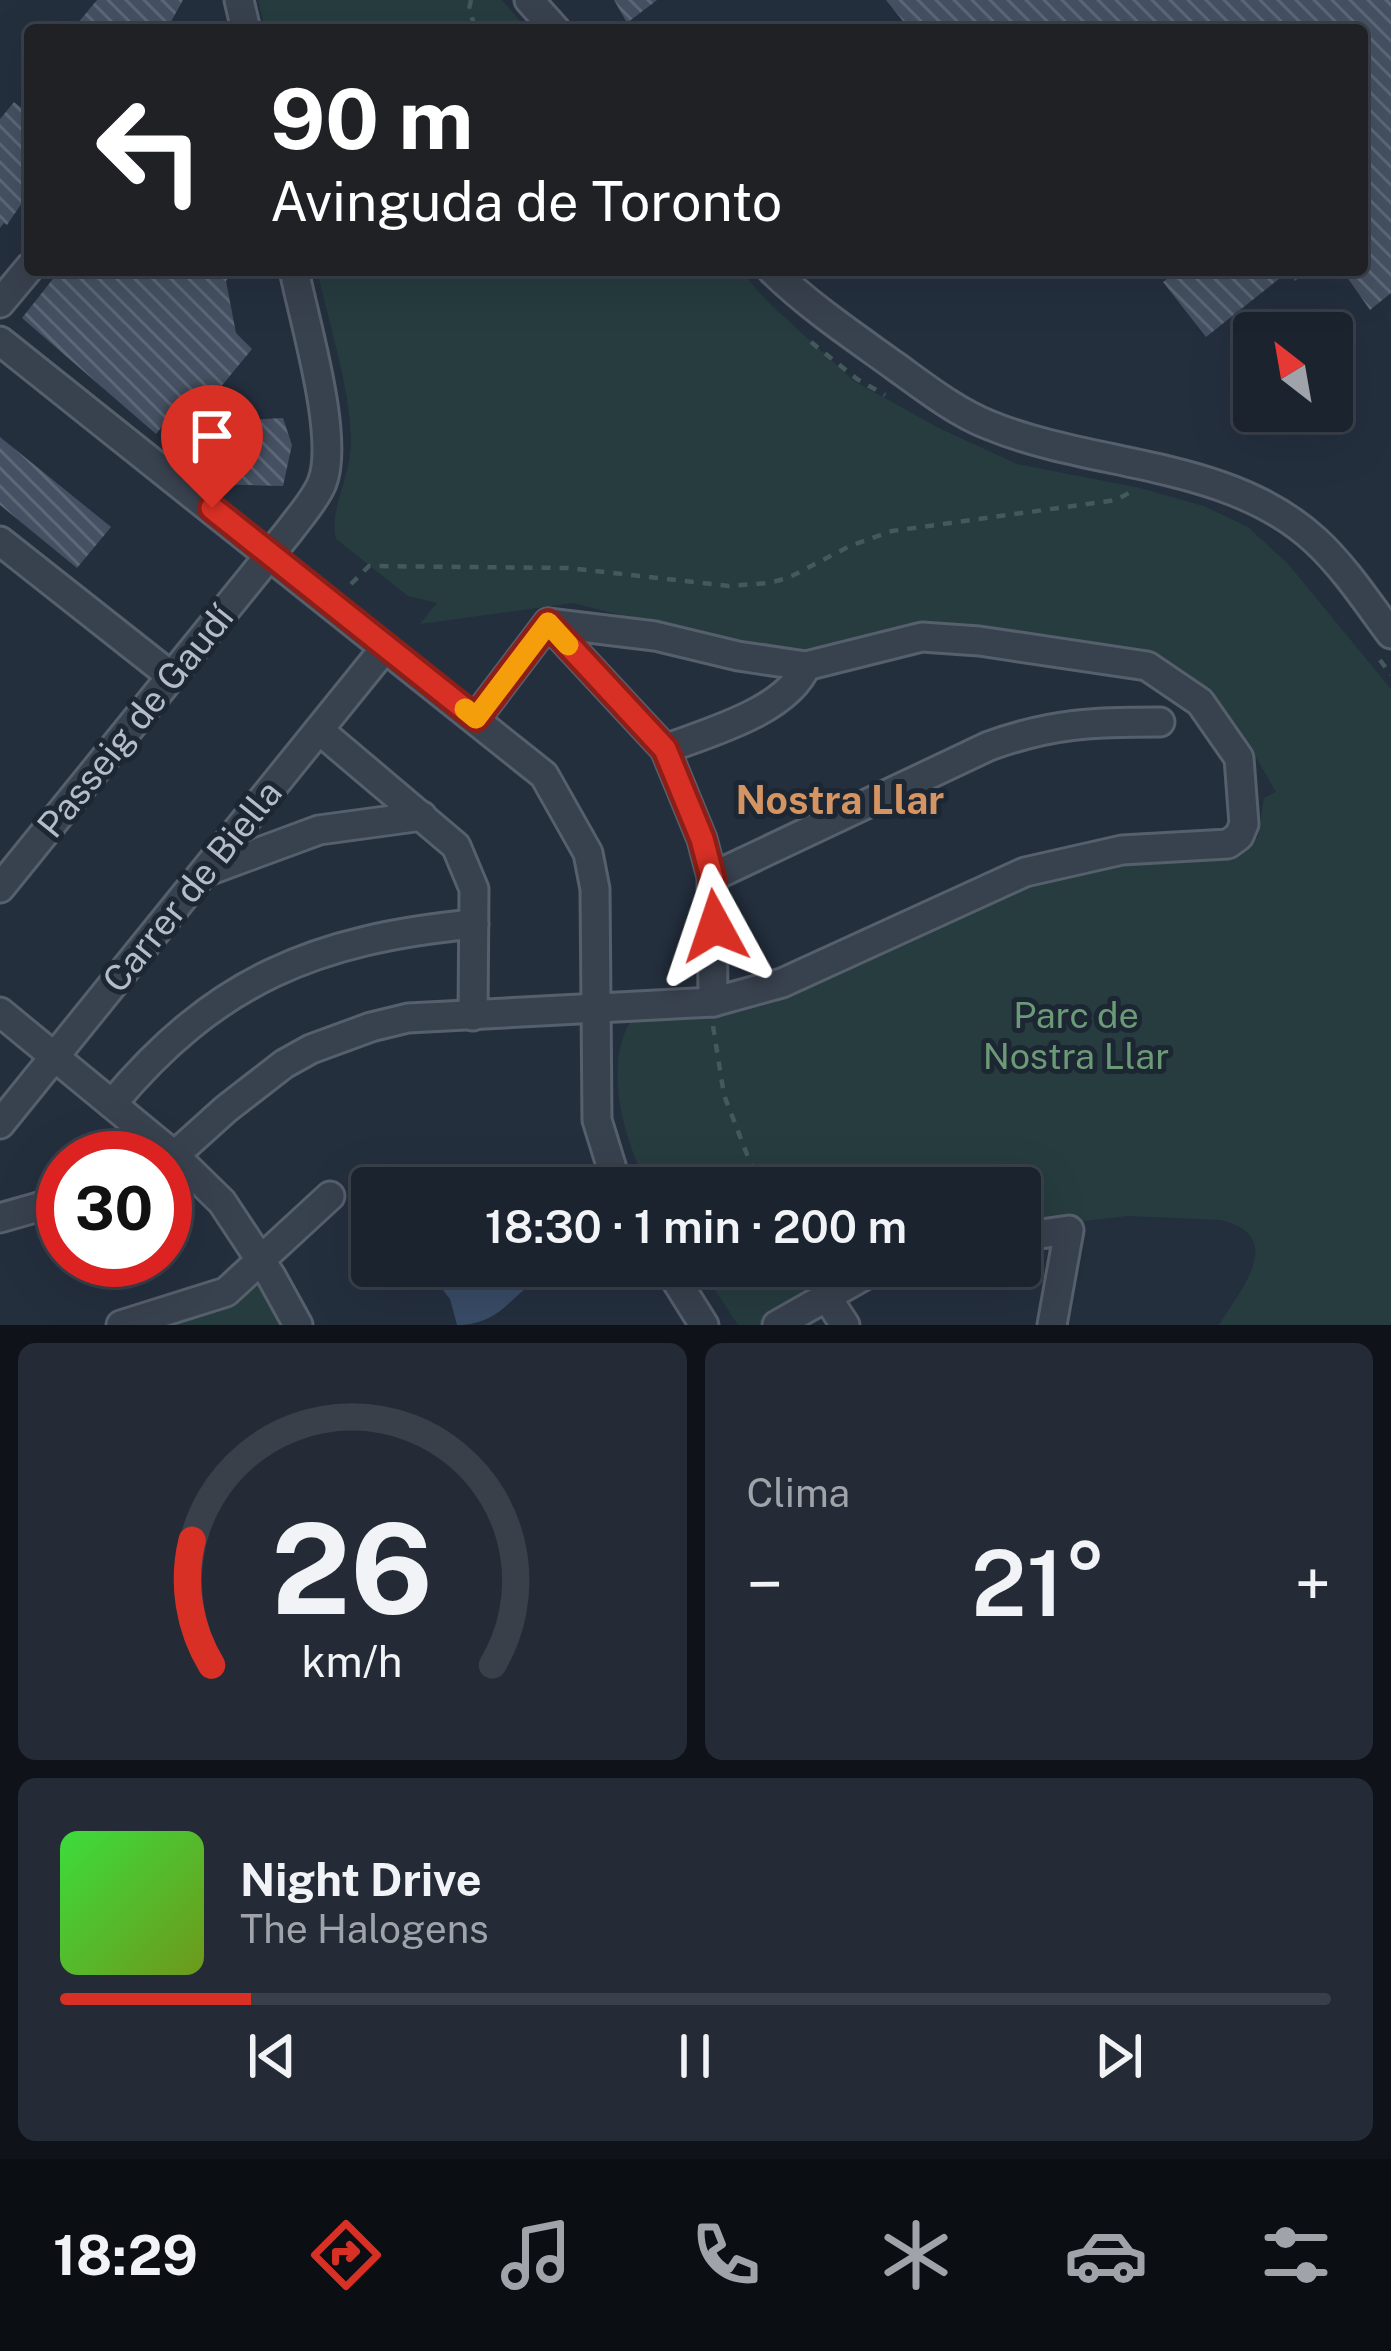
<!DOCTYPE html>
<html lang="es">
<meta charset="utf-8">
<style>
:root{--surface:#1b232e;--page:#242b36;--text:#f1f3f6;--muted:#a0a4aa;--line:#39404a;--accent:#d93025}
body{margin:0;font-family:"Public Sans",sans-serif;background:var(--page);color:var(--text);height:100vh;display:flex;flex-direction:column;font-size:45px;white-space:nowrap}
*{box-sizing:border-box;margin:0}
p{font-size:39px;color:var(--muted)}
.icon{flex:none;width:66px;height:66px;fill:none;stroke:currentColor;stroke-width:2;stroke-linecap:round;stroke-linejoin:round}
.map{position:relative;height:1325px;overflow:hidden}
.drawer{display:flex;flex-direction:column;gap:18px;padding:18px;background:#0f1319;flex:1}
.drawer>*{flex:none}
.banner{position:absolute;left:24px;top:24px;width:1344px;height:252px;border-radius:12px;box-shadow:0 12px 48px #0002,0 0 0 3px var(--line);background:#202124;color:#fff;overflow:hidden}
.needle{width:78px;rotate:329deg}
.buttons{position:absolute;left:1233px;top:312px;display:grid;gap:24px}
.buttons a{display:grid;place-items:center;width:120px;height:120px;border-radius:12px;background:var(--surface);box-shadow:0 12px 48px #0002,0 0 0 3px var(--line);font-size:60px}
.speed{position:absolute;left:36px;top:1131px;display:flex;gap:24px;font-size:60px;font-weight:700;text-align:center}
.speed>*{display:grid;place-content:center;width:156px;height:156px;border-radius:50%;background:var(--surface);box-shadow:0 12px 48px #0002,0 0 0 3px var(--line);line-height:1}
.speed .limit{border:18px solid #d22;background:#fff;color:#111}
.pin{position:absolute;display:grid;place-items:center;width:102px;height:102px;color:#fff;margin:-123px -51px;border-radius:50% 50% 50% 0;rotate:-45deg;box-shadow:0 0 12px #0007}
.pin .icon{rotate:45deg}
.me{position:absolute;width:132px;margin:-66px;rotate:355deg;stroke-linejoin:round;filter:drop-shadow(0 0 9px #0008)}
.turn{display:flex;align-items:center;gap:42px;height:252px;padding:0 48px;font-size:54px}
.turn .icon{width:156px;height:156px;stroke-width:2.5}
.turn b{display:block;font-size:84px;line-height:102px}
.big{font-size:90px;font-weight:600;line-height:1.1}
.drawer .widget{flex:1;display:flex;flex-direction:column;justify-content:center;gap:18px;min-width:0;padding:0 42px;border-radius:18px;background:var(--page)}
.drawer .dial{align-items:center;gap:0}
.dial svg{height:312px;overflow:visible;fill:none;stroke:var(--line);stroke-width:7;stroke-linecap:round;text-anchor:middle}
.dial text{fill:var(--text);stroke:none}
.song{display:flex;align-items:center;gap:36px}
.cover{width:144px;height:144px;border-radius:18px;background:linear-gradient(135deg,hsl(120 70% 55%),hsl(80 70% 35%))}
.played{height:12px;border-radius:6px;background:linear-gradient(90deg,var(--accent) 15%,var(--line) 15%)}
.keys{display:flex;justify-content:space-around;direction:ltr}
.heat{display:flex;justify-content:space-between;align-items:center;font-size:66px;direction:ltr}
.drawer .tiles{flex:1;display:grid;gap:18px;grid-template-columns:1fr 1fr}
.widget:last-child{grid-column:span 2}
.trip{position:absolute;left:351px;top:1167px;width:690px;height:120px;border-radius:12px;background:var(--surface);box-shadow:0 12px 48px #0002,0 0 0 3px var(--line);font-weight:600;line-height:120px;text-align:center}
.dock{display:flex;height:192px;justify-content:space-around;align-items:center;background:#0b0e12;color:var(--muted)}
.dock .icon{width:84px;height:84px}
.dock .current{color:var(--accent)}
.dock b{font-size:54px;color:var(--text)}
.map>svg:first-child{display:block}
.green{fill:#263c3f}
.water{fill:#394c67}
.building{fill:url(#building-back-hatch)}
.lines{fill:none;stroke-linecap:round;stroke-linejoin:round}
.minor-casing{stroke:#565f6c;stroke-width:33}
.path{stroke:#44595c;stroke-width:4.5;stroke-dasharray:9 9;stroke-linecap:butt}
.minor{stroke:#38414e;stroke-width:27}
.route-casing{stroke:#8d1f18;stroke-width:30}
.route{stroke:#d93025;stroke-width:21}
.slow{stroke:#f59e0b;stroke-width:21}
.labels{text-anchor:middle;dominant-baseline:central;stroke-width:10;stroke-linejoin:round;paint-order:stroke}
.street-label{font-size:36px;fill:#b4bcc9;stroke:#1d2633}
.park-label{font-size:36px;fill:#6b9a76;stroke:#1d2633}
.neighbourhood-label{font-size:39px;font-weight:bold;fill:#d59563;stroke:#1d2633}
</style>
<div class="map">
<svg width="1391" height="1325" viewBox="0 0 1391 1325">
<defs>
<pattern id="building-back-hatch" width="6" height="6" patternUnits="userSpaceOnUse" patternTransform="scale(3)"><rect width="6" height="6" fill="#455162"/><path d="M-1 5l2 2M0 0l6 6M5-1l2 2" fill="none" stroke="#5d6877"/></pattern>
</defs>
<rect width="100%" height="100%" fill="#242f3e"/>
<g class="green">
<polygon points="258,0 502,0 528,30 265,30"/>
<path d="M317 270H739L769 303 854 381 939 428 1017 464 1140 488 1204 506 1248 527 1288 564 1391 689V1325H1219C1240 1290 1288 1237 1221 1220L1128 1216 1020 1228V1188H649C625 1142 602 1068 631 1020L720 1011 1013 887 1129 862 1229 856 1241 852 1258 837 1264 798 1276 792C1244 738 1216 676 1151 658L910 629 867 635 829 649 801 653 742 646 573 603 420 624 437 603 408 596 336 539C329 506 352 477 351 438 349 382 329 325 317 270Z"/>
<polygon points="699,1266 857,1266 759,1325 738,1325"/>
<polygon points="252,1277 282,1325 145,1325"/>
</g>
<path class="water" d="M433 1266H532L546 1271 544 1282C515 1283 507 1325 457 1325L450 1299 435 1280Z"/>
<g class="building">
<polygon points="97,0 183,0 167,29 72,30"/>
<polygon points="614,0 657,0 627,23"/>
<polygon points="886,0 1391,0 1391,293 1370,310 1342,270 1362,270 1362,30 910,30"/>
<polygon points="14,102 30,115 30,201 26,197 7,225 4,223 0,228 0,119"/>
<polygon points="60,270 234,270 226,281 236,333 252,349 191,423 283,418 292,445 283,486 211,484 165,423 156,434 22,318"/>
<polygon points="1179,270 1308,270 1295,281 1289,271 1206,337 1163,282"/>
<polygon points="0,437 111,527 77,568 0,505"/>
</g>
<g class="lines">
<g class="minor-casing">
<g id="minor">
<polyline points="239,0 246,30"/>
<polyline points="529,0 556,30"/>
<path d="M772 270C810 307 852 335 895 366 924 387 956 412 989 425 1093 468 1229 460 1316 541 1345 568 1367 602 1391 634"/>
<polyline points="0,303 30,267"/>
<polyline points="0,341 544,775 588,853 595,889 597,1120 618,1188"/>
<polyline points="0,541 171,676"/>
<polyline points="548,623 665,749 702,839 712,877 713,1002"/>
<polyline points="319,730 456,846 474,889 473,1016"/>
<path d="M665 749C710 732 787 711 806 666"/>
<polyline points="208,871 319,830 422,816"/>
<path d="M712 877 989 746C1053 723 1094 722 1160 722"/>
<path d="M0 888 290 530C301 515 315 500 322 483 340 438 304 320 294 270"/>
<polyline points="0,1012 175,1156 222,1202 271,1276 298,1325"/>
<path d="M112 1104C215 980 316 939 474 924"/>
<polyline points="0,1124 385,648"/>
<polyline points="165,1164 226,1109 284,1064 311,1049 371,1027 408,1018 713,1002 782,983 1025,872 1122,850 1228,844 1239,836 1244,824 1239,758 1200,702 1147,666 979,641 922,637 806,666 738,656 655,636 548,623 476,718"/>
<polyline points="0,1218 63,1200"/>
<polyline points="1020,1237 1069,1230 1052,1325"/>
<polyline points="667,1266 704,1325"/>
<polyline points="826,1296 845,1325"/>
<polyline points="121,1325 226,1292 330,1196"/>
<polyline points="777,1325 881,1266"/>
</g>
</g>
<g class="path">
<polyline points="471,0 469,9 476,30"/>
<polyline points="811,342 857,379 885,395"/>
<polyline points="351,584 369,566 568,568 729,586 768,583 788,578 850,546 892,531 1116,500 1136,489"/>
<polyline points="1380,660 1391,675"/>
<polyline points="713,1026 724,1095 760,1188"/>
</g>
<use href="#minor" class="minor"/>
</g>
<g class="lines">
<g class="route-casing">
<polyline id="route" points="212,508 476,718 548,623 665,749 702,839 712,877 715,926"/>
</g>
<use href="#route" class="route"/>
<polyline class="slow" points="465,709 476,718 548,623 568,645"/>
</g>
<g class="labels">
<g class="street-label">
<text transform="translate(135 721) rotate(-51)">Passeig de Gaudí</text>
<text transform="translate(192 886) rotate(-51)">Carrer de Biella</text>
</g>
<g class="park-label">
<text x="1076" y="1015">Parc de<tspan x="1076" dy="41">Nostra Llar</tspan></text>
</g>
<g class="neighbourhood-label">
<text x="840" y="800">Nostra Llar</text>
</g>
</g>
</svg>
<div class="buttons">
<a><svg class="needle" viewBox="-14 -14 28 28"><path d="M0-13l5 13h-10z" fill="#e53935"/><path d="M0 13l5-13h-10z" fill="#a0a4aa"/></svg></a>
</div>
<div class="speed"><div class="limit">30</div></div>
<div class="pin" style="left:212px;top:508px;background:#d93025"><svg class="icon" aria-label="arrive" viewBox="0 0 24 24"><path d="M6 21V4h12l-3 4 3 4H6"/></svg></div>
<svg class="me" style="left:715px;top:926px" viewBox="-20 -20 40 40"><path d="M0-17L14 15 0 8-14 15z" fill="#d93025" stroke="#fff" stroke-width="4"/></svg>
<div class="trip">18:30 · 1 min · 200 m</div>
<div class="banner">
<div class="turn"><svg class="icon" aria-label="left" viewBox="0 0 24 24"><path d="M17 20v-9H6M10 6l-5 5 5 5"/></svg><div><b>90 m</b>Avinguda de Toronto</div></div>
</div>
</div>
<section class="drawer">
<div class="tiles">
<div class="widget dial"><svg viewBox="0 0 100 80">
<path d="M14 69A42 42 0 1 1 86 69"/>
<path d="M14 69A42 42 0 0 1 9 37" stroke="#d93025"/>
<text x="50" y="56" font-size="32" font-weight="700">26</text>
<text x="50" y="72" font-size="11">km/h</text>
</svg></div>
<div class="widget"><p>Clima</p>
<div class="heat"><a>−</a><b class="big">21°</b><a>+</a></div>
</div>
<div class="widget">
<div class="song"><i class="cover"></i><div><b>Night Drive</b><p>The Halogens</p></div></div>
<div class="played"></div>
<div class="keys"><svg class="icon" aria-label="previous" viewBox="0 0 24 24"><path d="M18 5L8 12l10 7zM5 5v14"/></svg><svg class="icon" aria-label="pause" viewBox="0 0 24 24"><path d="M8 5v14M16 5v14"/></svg><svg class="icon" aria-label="next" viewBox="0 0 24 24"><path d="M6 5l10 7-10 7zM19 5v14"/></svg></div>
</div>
</div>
</section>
<nav class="dock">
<b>18:29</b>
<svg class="icon current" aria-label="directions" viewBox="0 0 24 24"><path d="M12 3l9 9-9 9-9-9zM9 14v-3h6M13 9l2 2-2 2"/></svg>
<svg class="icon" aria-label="music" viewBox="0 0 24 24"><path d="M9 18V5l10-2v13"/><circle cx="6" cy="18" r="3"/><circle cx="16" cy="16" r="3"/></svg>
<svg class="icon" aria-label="phone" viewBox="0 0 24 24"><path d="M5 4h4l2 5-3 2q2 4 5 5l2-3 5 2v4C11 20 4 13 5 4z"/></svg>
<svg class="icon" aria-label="climate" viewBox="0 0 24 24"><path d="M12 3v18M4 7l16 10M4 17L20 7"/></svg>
<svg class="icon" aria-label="car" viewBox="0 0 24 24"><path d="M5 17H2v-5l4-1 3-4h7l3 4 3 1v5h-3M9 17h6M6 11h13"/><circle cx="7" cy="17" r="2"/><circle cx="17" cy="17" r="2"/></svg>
<svg class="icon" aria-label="filters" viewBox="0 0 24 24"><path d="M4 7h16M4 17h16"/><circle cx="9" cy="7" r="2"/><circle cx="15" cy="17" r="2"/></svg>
</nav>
